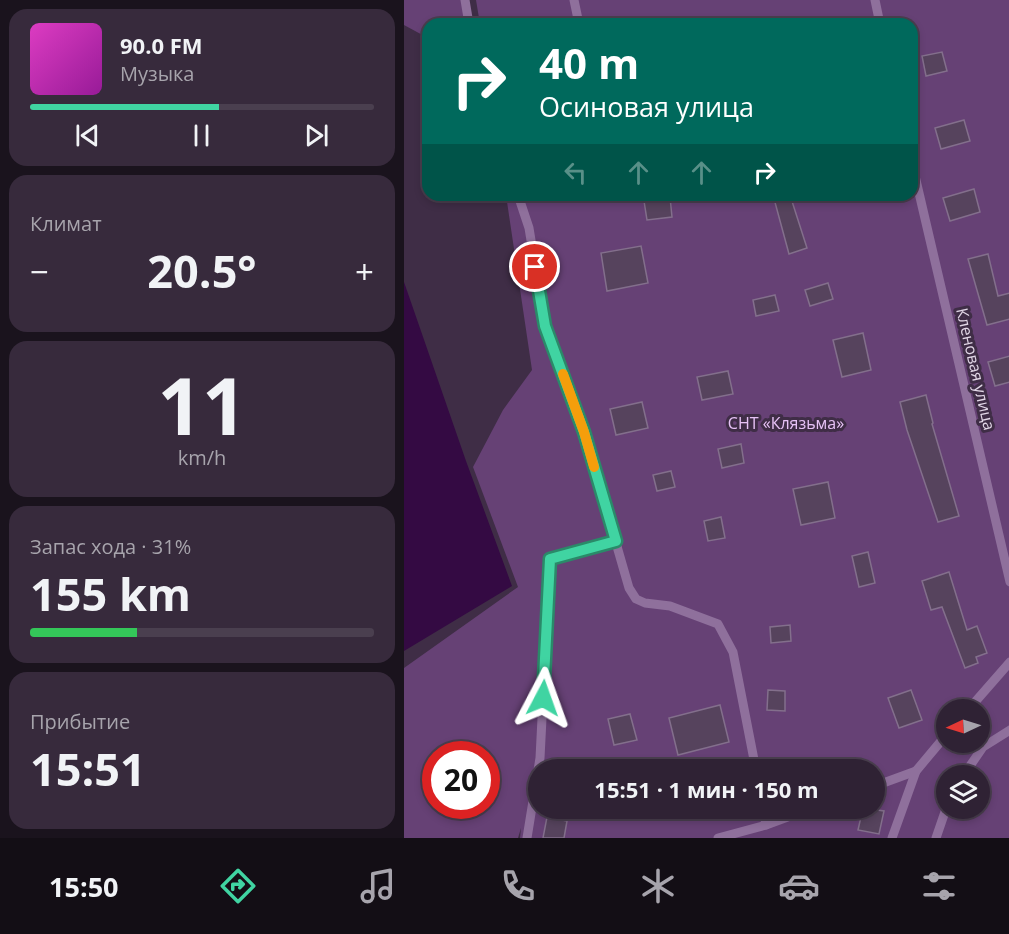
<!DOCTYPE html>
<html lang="ru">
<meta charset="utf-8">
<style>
:root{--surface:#2f2234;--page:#372a3c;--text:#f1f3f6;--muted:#a7a4ac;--line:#4a3f4f;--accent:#40d4a2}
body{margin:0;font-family:"Open Sans",sans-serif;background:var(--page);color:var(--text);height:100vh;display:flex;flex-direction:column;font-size:22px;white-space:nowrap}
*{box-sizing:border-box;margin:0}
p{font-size:20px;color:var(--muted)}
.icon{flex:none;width:33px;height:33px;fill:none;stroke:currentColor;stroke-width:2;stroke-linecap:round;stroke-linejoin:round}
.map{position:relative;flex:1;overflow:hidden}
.drawer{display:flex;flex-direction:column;gap:9px;padding:9px;background:#1a131d;width:404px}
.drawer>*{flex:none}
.guide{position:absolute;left:18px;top:18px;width:496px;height:183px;border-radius:18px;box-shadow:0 3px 9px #0003,0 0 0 2px var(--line);background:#00695c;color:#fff;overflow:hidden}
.needle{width:39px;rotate:266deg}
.buttons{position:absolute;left:532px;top:699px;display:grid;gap:12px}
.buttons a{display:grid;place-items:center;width:54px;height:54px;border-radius:50%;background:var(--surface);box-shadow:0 3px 9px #0003,0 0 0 2px var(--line);font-size:30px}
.speed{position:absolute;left:18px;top:741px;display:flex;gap:12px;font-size:30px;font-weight:700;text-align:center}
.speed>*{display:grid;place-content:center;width:78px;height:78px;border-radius:50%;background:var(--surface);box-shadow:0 3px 9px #0003,0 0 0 2px var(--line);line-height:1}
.speed .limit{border:9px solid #d22;background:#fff;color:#111}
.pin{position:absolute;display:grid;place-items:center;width:51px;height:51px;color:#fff;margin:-26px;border:3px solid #fff;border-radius:50%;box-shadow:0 2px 6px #0007}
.me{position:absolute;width:66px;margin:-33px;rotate:4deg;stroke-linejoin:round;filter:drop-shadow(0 0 4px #0008)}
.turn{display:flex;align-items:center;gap:21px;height:126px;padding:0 18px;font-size:27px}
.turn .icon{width:78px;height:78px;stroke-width:2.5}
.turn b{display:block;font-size:42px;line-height:51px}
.lanes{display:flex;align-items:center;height:57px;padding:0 18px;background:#0003;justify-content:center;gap:30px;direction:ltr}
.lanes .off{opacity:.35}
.big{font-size:45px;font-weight:700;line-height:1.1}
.drawer .card{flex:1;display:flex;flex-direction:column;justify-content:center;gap:9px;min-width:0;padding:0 21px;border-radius:18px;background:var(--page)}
.drawer .dial{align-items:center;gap:0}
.dial b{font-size:78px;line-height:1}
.song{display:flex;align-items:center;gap:18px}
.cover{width:72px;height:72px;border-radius:9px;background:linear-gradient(135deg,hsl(310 70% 55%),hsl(300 70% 35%))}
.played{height:6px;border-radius:3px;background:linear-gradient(90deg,var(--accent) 55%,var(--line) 55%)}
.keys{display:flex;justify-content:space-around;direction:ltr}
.heat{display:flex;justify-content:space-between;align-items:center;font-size:33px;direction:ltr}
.charge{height:9px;border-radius:4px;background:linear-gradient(90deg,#34c759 31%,var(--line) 0)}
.trip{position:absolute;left:124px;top:759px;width:357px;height:60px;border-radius:30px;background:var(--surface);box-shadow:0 3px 9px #0003,0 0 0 2px var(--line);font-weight:700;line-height:60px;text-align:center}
.tabs{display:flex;height:96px;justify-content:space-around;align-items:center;background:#130e15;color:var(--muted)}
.tabs .icon{width:42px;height:42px}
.tabs .selected{color:var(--accent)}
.tabs b{font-size:27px;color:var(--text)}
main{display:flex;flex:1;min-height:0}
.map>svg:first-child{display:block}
.green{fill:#664175;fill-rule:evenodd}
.water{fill:#340a43}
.building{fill:#56435d;stroke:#836f8c;stroke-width:1.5}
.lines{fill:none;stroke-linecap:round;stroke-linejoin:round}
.service{stroke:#8f709c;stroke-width:9}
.route-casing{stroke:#2a8a69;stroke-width:15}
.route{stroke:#40d4a2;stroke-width:10}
.slow{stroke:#f59e0b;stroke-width:10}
.labels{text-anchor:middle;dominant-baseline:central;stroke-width:6;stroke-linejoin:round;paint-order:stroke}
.street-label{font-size:16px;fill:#e2d7e7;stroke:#3f2d46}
.park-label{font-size:16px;fill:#e7c2f6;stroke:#3f2d46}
</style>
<main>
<section class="drawer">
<div class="card">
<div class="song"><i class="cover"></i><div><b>90.0 FM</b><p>Музыка</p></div></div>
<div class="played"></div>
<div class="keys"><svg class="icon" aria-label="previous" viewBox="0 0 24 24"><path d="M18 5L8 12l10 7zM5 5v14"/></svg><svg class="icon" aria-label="pause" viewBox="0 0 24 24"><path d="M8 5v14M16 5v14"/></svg><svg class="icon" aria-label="next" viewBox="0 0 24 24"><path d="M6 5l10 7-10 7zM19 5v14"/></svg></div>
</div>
<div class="card"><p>Климат</p>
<div class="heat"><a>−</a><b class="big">20.5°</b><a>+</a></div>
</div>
<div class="card dial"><b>11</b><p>km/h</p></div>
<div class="card"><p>Запас хода · 31%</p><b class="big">155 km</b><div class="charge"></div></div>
<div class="card"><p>Прибытие</p><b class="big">15:51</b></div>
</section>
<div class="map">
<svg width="606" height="838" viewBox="0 0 606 838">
<rect width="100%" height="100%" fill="#3f2d46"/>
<g class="green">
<polygon points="0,0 59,0 63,24 24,24 24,38 0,25"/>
<path d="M72 0H605V838H116L117 828 114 838H0V668L114 587 69 467 99 410 128 370 102 195H508V24H76ZM543 710H576V742H543ZM32 754H82V806H32ZM135 770H471V808H135ZM543 776H576V808H543Z"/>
</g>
<polygon class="water" points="0,282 62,461 108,586 0,651"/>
<g class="building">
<polygon points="538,52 543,71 522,76 518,56"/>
<polygon points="560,120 566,141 537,149 531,128"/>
<polygon points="570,189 576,212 546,221 539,198"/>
<polygon points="369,195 386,195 403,248 385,254"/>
<polygon points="266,197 268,217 243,220 240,201"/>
<polygon points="237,246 244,283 203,291 197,253"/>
<polygon points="584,254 594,296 606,293 606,319 583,325 564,259"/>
<polygon points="424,283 429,299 406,306 401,290"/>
<polygon points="371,295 375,311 352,316 349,300"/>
<polygon points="459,333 467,370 438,377 429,340"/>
<polygon points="606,356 606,382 591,386 584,362"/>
<polygon points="324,371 329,394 298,400 293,377"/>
<polygon points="522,395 529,423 528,424 555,516 534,522 503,430 496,402"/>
<polygon points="238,402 244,428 212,435 206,409"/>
<polygon points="337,444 340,463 318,468 314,449"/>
<polygon points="267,471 271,487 253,491 249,475"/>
<polygon points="424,482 431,518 397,525 389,489"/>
<polygon points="317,517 321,538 304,541 300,521"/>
<polygon points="464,552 471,583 455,587 448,556"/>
<polygon points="545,572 563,630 573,626 583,653 572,657 574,663 561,668 538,607 527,610 518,581"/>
<polygon points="386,625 387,641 367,643 366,627"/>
<polygon points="364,690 381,691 381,711 363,710"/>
<polygon points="507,690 518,720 495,728 484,698"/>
<polygon points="316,705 325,742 274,755 265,718"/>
<polygon points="226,714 233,740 210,745 204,719"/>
<polygon points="459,808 480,811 475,834 454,830"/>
<polygon points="143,817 163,821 160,838 139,838"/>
</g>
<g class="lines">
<g class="service">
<polyline points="61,0 65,24"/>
<polyline points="170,0 175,24"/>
<polyline points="471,0 476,24"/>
<polyline points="508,163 606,582"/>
<polyline points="114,195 125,228 141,326 180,432 225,588 232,599 241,603 266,606 314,624 329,652 352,770"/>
<polyline points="564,710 606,662"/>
<polyline points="559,776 579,747 606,730"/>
<polyline points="471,786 512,771"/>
<polyline points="359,808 362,825"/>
<polyline points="123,838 136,758 146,559 212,541"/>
<polyline points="314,838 362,825 408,808"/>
<polyline points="488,838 512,771 543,734"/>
<polyline points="532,838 543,806"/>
</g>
</g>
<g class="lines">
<g class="route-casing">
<polyline id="route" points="131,267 141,326 180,432 212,541 146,559 139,698"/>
</g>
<use href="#route" class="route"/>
<polyline class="slow" points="159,374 180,432 190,467"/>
</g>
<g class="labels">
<g class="street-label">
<text transform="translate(572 369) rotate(77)">Кленовая улица</text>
</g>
<g class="park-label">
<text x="382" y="423">СНТ «Клязьма»</text>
</g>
</g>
</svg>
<div class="buttons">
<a><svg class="needle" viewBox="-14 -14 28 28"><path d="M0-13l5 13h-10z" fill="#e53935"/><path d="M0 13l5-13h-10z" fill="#a7a4ac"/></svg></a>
<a><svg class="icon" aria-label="layers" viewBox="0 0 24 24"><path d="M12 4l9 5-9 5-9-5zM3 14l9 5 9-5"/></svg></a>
</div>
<div class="speed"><div class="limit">20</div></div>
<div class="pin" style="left:131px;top:267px;background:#d93025"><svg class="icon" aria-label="arrive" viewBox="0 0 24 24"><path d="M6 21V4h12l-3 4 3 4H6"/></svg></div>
<svg class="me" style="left:139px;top:698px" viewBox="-20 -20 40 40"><path d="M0-17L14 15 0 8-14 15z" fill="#40d4a2" stroke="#fff" stroke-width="4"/></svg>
<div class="trip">15:51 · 1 мин · 150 m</div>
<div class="guide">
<div class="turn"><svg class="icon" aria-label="right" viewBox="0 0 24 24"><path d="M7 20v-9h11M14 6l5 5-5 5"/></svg><div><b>40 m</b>Осиновая улица</div></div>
<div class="lanes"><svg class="icon off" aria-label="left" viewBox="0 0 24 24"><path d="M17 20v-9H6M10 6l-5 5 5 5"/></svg><svg class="icon off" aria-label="ahead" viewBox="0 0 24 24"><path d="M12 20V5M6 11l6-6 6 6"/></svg><svg class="icon off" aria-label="ahead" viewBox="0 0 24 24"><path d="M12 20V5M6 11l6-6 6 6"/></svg><svg class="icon" aria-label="right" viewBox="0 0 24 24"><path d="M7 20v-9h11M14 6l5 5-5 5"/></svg></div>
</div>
</div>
</main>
<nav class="tabs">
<b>15:50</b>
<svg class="icon selected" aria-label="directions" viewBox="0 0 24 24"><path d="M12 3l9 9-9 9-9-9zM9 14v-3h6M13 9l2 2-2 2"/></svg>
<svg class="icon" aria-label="music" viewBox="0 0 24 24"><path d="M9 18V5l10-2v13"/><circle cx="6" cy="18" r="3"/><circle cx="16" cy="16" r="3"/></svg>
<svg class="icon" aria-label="phone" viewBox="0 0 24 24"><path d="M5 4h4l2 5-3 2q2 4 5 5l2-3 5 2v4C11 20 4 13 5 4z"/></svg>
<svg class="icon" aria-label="climate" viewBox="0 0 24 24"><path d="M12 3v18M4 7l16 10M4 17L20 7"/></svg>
<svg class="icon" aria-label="car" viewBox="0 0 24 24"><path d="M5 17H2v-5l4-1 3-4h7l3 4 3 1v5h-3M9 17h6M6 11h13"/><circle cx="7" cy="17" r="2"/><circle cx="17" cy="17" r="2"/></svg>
<svg class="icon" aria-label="filters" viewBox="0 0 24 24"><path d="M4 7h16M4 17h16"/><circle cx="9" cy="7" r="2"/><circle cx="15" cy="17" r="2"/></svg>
</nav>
